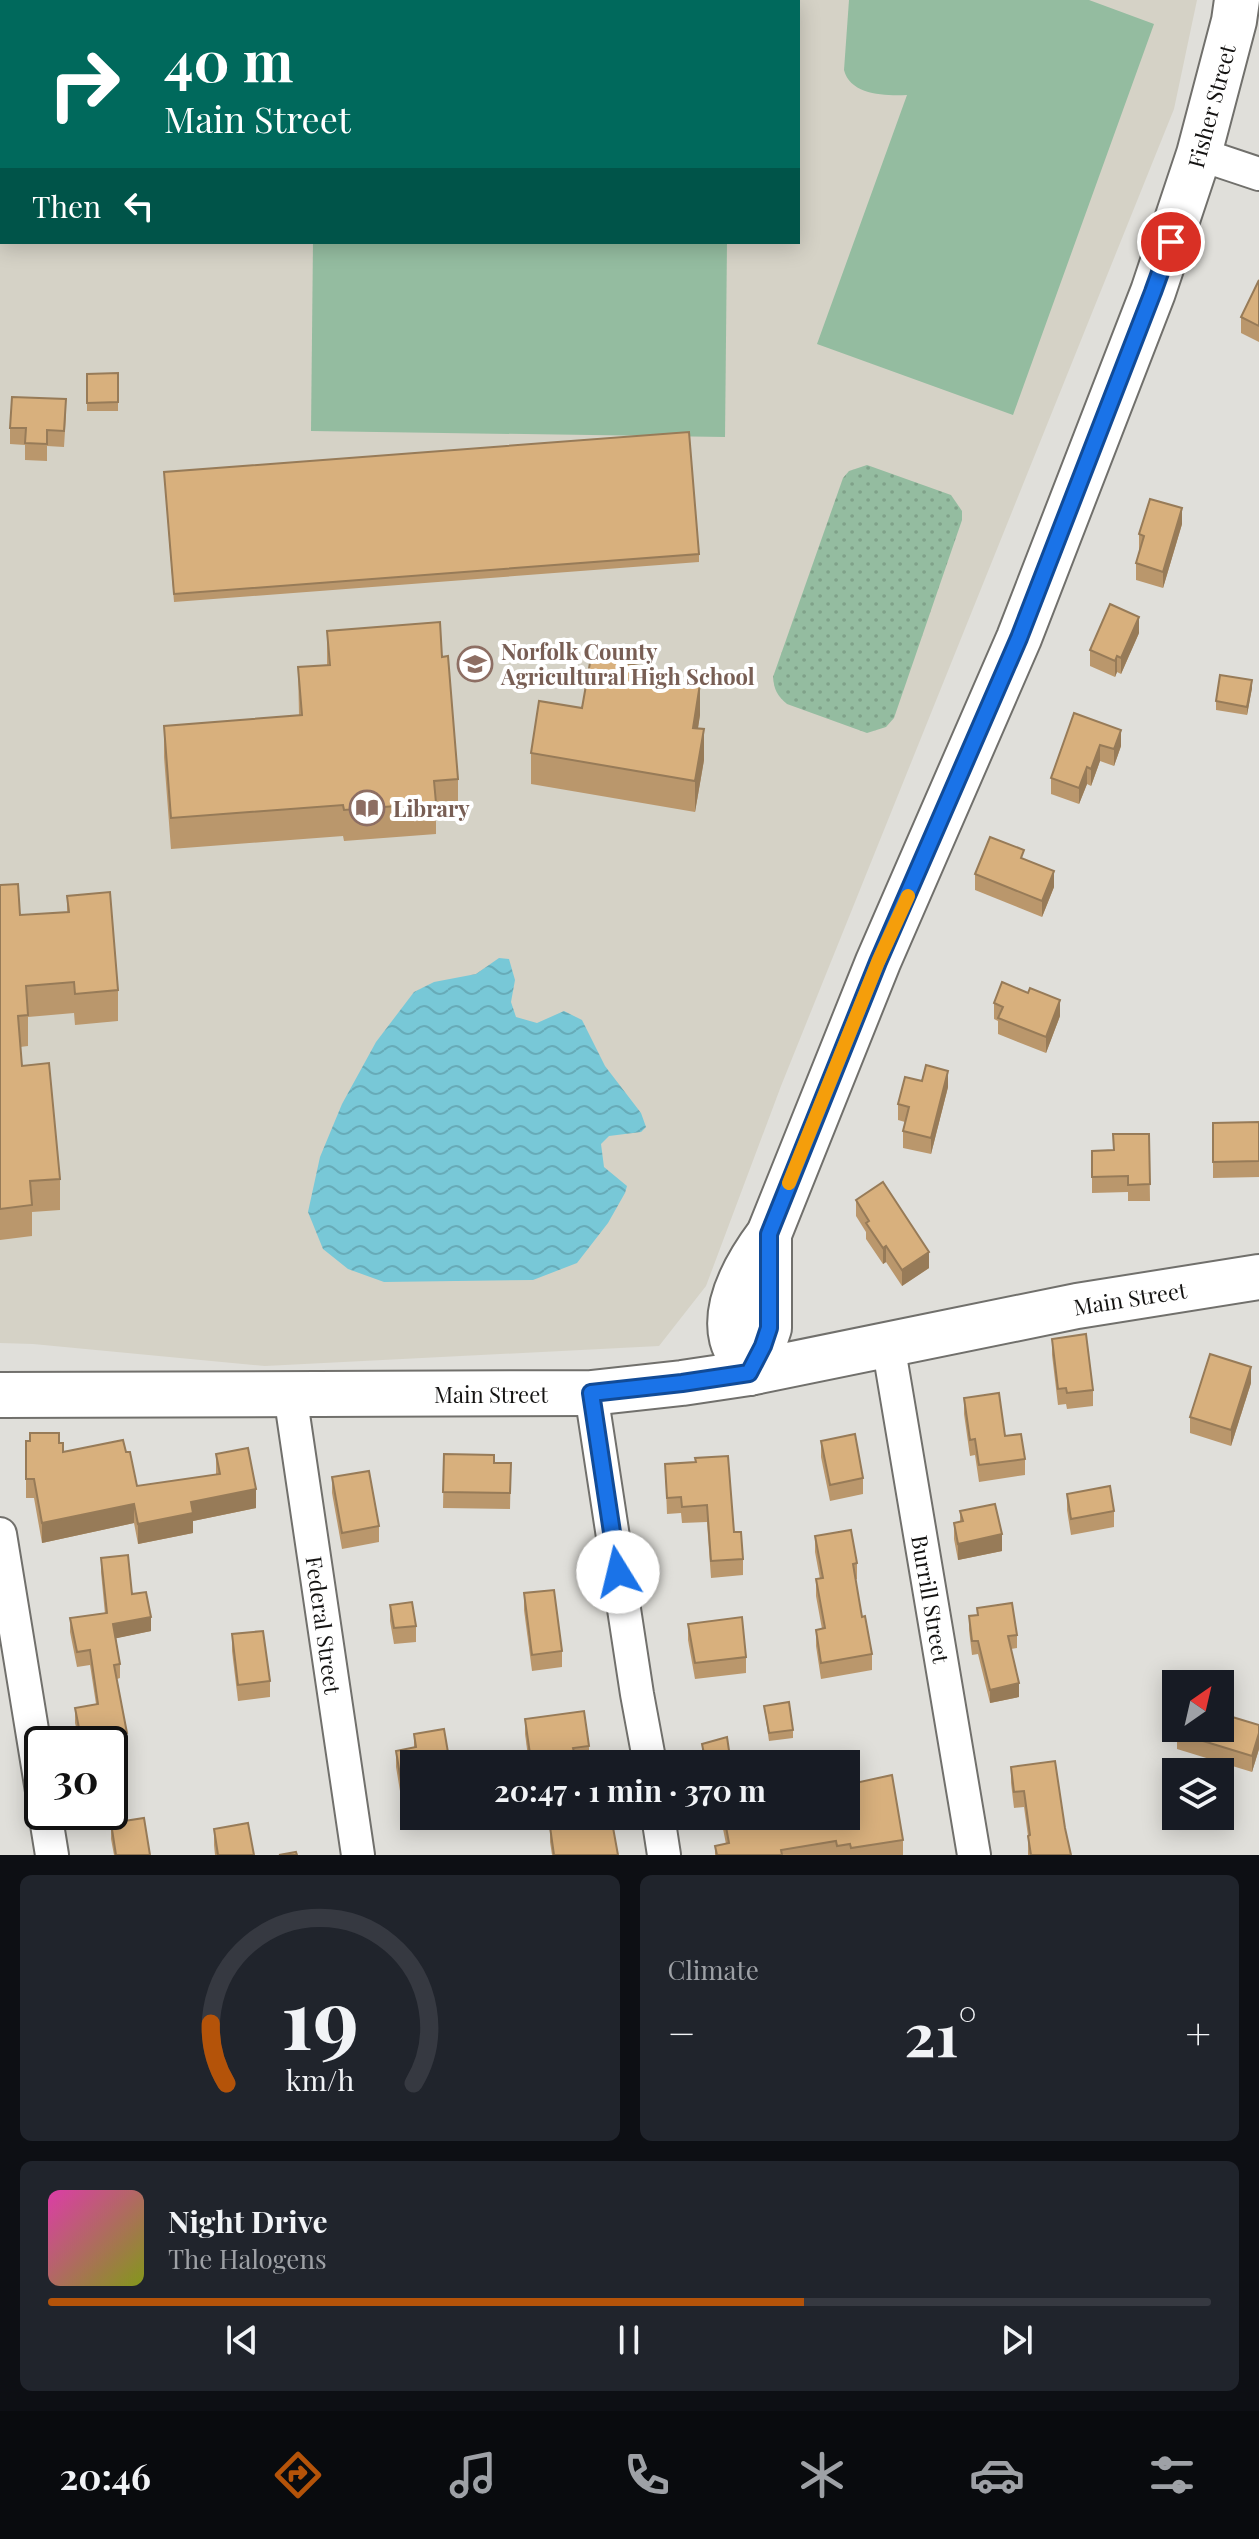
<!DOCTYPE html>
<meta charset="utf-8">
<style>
:root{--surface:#171b24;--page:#20242c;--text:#f1f3f6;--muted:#9ea1a6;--line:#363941;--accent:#b45309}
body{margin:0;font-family:"Playfair Display",serif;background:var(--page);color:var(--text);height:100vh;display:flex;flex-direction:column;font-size:30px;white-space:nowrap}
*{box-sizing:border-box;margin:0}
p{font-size:26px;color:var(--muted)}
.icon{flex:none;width:44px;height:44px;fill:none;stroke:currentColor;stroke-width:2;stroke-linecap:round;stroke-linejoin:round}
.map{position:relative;height:1855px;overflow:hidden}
.details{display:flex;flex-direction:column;gap:20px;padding:20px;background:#0d0f14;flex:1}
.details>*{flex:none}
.hud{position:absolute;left:0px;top:0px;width:800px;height:244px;box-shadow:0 4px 20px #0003;background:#00695c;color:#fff;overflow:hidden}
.needle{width:52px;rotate:34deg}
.tools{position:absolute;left:1162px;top:1670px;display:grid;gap:16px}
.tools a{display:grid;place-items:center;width:72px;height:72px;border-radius:0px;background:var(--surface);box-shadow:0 4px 20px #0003;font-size:40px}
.speed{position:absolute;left:24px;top:1726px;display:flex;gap:16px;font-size:40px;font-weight:700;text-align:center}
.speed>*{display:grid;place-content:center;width:104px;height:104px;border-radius:50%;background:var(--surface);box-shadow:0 4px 20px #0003;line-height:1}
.speed .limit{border:4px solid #111;border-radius:12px;background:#fff;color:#111}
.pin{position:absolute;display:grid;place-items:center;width:68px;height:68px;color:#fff;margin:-34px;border:4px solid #fff;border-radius:50%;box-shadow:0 2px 8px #0007}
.me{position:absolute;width:88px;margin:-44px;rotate:351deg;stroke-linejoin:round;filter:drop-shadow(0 0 6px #0008)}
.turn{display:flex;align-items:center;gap:28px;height:168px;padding:0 32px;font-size:36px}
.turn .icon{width:104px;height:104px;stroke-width:2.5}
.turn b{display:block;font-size:56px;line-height:68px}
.then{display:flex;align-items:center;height:76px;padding:0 32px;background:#0003;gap:16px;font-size:30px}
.big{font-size:60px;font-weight:700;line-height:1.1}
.details .tile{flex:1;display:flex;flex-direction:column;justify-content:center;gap:12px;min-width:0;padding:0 28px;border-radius:12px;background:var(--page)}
.details .dial{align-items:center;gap:0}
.dial svg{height:208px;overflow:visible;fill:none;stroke:var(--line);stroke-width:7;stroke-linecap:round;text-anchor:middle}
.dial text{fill:var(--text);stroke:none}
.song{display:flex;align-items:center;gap:24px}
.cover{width:96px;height:96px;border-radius:12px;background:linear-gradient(135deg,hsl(320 70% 55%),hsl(70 70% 35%))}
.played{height:8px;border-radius:4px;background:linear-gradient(90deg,var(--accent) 65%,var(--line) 65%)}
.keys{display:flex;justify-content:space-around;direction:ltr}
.heat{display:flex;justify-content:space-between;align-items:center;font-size:44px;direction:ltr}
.details .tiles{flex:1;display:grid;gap:20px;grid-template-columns:1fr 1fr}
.tile:last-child{grid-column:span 2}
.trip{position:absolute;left:400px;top:1750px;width:460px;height:80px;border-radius:0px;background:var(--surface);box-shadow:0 4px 20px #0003;font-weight:700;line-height:80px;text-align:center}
.tabs{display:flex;height:128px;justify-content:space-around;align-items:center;background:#090b0e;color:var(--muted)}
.tabs .icon{width:56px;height:56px}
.tabs .current{color:var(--accent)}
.tabs b{font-size:36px;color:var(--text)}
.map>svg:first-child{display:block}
.built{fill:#d5d2c6;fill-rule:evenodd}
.grass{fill:#94bca0}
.park{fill:url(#park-dots)}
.water{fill:url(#water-waves)}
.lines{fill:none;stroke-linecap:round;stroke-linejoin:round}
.street-casing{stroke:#71706c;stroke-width:36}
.secondary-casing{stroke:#71706c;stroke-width:48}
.street{stroke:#fff;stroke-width:32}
.secondary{stroke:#fff;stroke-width:44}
.wall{fill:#ba976c}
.shaded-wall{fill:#977b58}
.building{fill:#d8b07d;stroke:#977b58;stroke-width:2}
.route-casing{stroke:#114b97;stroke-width:20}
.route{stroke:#1a73e8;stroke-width:14}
.slow{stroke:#f59e0b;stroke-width:14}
.labels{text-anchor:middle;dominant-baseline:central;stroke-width:8;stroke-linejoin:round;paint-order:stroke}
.street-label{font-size:22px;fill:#141312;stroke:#fff}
.education-label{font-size:22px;font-weight:bold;fill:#785e54;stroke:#fff;text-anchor:start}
</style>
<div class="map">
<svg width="1259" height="1855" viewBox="0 0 1259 1855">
<defs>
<pattern id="park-dots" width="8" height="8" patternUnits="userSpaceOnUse" patternTransform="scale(2)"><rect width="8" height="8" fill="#94bca0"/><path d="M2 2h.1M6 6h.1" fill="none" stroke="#7fa189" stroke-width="1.8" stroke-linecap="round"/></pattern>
<pattern id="water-waves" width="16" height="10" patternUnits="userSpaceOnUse" patternTransform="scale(2)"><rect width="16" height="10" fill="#78c8d7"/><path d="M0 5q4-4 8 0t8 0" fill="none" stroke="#67abb8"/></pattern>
</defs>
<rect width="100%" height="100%" fill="#e0dfda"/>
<path class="built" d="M0 0H1197L1174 109 781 1086 706 1286 659 1346 265 1366 33 1344 0 1343ZM2 2H798V242H2Z"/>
<g class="grass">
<rect x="453" y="0" width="344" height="2"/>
<path d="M849 0H1089L1154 24 1013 415 817 344 907 95C885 96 850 95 844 70Z"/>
<polygon points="313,242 727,242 725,437 311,431"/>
</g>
<path class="park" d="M867 465 951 495 962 511V520L894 718 886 727 867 733 787 704C777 696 774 689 773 677L843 478 849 471Z"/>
<polygon class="water" points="499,958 509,959 515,980 511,1002 516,1017 537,1023 564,1011 582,1020 605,1066 641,1113 646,1127 641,1132 609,1136 601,1144 604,1167 627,1186 625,1193 608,1223 577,1263 533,1280 384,1282 348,1269 323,1249 308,1212 320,1157 342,1104 376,1042 414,992 434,982 476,974"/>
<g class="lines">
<g class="street-casing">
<g id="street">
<polyline points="1199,154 1259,174"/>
<polyline points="888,1344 974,1855"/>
<polyline points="591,1393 637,1694 650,1764"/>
<polyline points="290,1394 358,1855"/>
<polyline points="0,1534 42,1791"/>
<polyline points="45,1812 52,1855"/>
<polyline points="658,1816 664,1855"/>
</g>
</g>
<g class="secondary-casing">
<g id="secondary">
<path d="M749 1373C743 1362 735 1351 732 1339 723 1303 748 1262 769 1234L878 962 1019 638 1153 292 1199 154 1234 21 1237 0"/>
<polyline points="749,1373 763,1346 769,1328 769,1234"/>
<polyline points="0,1395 591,1393 682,1383 749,1373 1077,1306 1259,1277"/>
</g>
</g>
<use href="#street" class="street"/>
<use href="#secondary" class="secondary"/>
</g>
<g class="wall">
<polygon points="48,0 254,0 252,2 51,2"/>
<polygon points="0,28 2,29 2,172 0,171"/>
<polygon points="1259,280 1259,342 1241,333 1241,317"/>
<polygon points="118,373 118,411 87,411 87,374"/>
<polygon points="66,415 64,447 47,446 47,461 25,460 25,445 10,444 10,428"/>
<polygon points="164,472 699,554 699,562 174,602"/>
<polygon points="1182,524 1163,588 1136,580 1136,563 1140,551 1139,551 1139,534"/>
<polygon points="327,631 442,657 458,779 458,810 436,812 436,834 344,841 343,836 171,849 164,757 164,726 299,715 298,667 327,665"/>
<polygon points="1139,633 1121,674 1117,672 1115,677 1090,666 1090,650"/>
<polygon points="1252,688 1247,715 1216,710 1216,701"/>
<polygon points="582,708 700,715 698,728 704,760 695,812 531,784 531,753"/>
<polygon points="1074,713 1121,746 1114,766 1100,761 1091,786 1087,784 1079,804 1051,794 1051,778"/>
<polygon points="1024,859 1054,887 1042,917 975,890 975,874"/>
<polygon points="0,885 20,915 67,912 67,896 118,990 118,1021 75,1025 74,1013 28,1017 28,1046 20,1047 22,1066 60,1179 60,1210 32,1212 32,1236 0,1240"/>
<polygon points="994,1003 1060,1016 1046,1053 998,1034 998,1021 994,1019"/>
<polygon points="948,1087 931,1154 903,1148 903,1131 905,1122 898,1120 898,1104"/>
<polygon points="1259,1122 1259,1177 1213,1178 1213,1123"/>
<polygon points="1149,1134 1150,1201 1128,1201 1128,1192 1092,1193 1092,1151 1114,1150"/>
<polygon points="856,1200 929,1268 902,1286 886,1262 883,1264 866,1239 866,1232 856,1216"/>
<polygon points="1052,1339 1093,1390 1093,1406 1067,1409 1066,1404 1058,1405 1052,1355"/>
<polygon points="1251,1383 1231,1446 1190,1433 1190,1417"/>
<polygon points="964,1398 1025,1459 1025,1475 979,1482 975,1455 970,1456 964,1414"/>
<polygon points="26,1441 59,1443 63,1452 126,1452 137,1486 216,1475 216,1454 256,1508 193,1521 193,1533 138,1544 134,1523 42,1543 34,1498 26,1498"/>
<polygon points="821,1441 863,1478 863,1494 830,1501 821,1457"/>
<polygon points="444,1454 494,1463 511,1463 510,1509 443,1508"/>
<polygon points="665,1464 734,1532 743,1559 743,1575 711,1578 707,1522 682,1523 681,1513 667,1514"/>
<polygon points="332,1477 379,1526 379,1542 342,1549 332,1493"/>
<polygon points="1067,1494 1114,1511 1114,1527 1071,1535 1067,1510"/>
<polygon points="960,1511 1002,1551 958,1560 954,1539 954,1523 960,1522"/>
<polygon points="815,1536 857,1563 857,1579 855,1580 862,1617 872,1654 872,1670 821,1679 816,1646 816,1630 822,1629 816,1596 816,1579 820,1579 815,1552"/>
<polygon points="101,1558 132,1594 151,1631 116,1638 120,1664 120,1678 117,1679 127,1748 110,1744 80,1744 75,1723 75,1708 96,1704 90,1665 77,1667 70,1632 70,1618 105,1614 101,1572"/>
<polygon points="524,1593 562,1651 562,1667 532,1671 524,1610"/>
<polygon points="390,1605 416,1626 416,1642 394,1644 390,1621"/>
<polygon points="977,1608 1017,1635 1017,1648 1011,1649 1019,1697 990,1703 978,1654 972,1655 969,1630 969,1616 977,1615"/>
<polygon points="688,1624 746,1657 746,1673 695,1679 688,1640"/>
<polygon points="232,1634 270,1681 270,1697 238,1701 232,1651"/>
<polygon points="764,1706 793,1730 793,1738 769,1741"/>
<polygon points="1230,1716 1259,1725 1259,1749 1252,1772 1177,1749 1177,1733"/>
<polygon points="525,1719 589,1746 589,1761 577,1764 529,1764 525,1734"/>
<polygon points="414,1734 450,1764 414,1764 414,1795 401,1797 396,1767 396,1751 414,1748"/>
<polygon points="702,1744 731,1764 703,1764"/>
<polygon points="1011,1767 1065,1828 1071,1855 1028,1855 1028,1836 1024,1807 1014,1808 1011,1783"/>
<polygon points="846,1785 903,1840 903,1855 715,1855 715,1846 726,1844 723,1829 723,1816 775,1816 775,1818 809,1818 847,1811"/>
<polygon points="555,1816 587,1816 589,1826 618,1855 552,1855 550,1842 550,1827 557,1826"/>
<polygon points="111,1823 150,1855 114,1855 111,1839"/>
<polygon points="214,1829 254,1855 215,1855 214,1845"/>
</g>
<g class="shaded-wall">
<polygon points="233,0 254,0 252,2 231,2"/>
<polygon points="1182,508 1182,524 1163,588 1163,572"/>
<polygon points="1139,617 1139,633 1121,674 1121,658"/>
<polygon points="1117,656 1117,672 1115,677 1115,661"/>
<polygon points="1252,680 1252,688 1247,715 1247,707"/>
<polygon points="700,684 700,715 693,759 693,728"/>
<polygon points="704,729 704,760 695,812 695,781"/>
<polygon points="1121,730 1121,746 1114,766 1114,749"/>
<polygon points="1100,745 1100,761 1091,786 1091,769"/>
<polygon points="1087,767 1087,784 1079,804 1079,788"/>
<polygon points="1054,871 1054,887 1042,917 1042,901"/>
<polygon points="1060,1000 1060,1016 1046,1053 1046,1037"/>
<polygon points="948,1071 948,1087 931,1154 931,1138"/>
<polygon points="886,1246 886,1262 883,1264 883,1248"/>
<polygon points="929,1252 929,1268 902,1286 902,1270"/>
<polygon points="1251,1367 1251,1383 1231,1446 1231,1430"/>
<polygon points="256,1489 256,1508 193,1521 193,1533 138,1544 138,1524 191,1502"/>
<polygon points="134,1504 134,1523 42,1543 42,1523"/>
<polygon points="1002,1534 1002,1551 958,1560 958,1544"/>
<polygon points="151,1617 151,1631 113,1639 113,1624"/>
<polygon points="1019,1683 1019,1697 990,1703 990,1690"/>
<polygon points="127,1733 127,1748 110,1751 110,1744 82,1744 82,1743"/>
<polygon points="1259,1733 1259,1749 1252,1772 1252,1756"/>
</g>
<g class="building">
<polygon points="94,0 233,0 231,2 97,2"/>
<polygon points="0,28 2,29 2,141 0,140"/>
<polygon points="1259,280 1259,326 1241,317"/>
<polygon points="118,373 118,402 87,403 87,374"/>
<polygon points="12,397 66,399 64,431 47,430 47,444 25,443 26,428 10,428"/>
<polygon points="689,432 699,554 174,594 164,472"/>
<polygon points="1150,499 1182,508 1163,572 1136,563 1144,536 1139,534"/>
<polygon points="1110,604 1139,617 1121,658 1117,656 1115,661 1090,650"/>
<polygon points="440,622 442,657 448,656 458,779 434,781 436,803 344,810 343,805 171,818 164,726 302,715 298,667 330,665 327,631"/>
<polygon points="591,657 645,667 644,675 700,684 693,728 704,729 695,781 531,753 539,701 582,708"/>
<polygon points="1220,675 1252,680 1247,707 1216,701"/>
<polygon points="1074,713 1121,730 1114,749 1100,745 1091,769 1087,767 1079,788 1051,778"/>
<polygon points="990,837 1024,850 1021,858 1054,871 1042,901 975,874"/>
<polygon points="18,884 20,915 69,912 67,896 110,892 118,990 75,994 74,982 26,986 28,1015 18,1016 22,1066 49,1063 60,1179 30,1181 32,1205 0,1209 0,885"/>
<polygon points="1002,982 1028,993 1030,988 1060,1000 1046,1037 998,1018 1003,1007 994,1003"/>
<polygon points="926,1065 948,1071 931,1138 903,1131 909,1107 898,1104 905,1077 922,1081"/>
<polygon points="1259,1122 1259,1161 1213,1162 1213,1123"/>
<polygon points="1113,1134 1149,1134 1150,1184 1128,1185 1128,1176 1092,1177 1092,1151 1114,1150"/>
<polygon points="883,1182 929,1252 902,1270 886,1246 883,1248 866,1223 869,1221 856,1200"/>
<polygon points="1086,1334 1093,1390 1067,1393 1066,1388 1058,1389 1052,1339"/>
<polygon points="1210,1354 1251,1367 1231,1430 1190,1417"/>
<polygon points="999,1393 1005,1436 1021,1434 1025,1459 979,1465 975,1439 970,1440 964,1398"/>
<polygon points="30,1433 59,1433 59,1443 63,1443 63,1452 123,1440 126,1452 130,1452 137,1486 220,1474 216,1454 248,1448 256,1489 191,1502 193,1513 138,1524 134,1504 42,1523 34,1479 26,1479 26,1441 30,1441"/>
<polygon points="855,1434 863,1478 830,1485 821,1441"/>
<polygon points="444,1454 494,1455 494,1463 511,1463 510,1493 443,1492"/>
<polygon points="728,1456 734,1532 741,1532 743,1559 711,1561 707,1505 682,1507 681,1497 667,1498 665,1464 696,1462 695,1458"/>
<polygon points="369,1471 379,1526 342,1533 332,1477"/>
<polygon points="1110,1486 1114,1511 1071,1519 1067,1494"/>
<polygon points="995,1504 1002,1534 958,1544 954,1523 963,1521 960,1511"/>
<polygon points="851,1530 857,1563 853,1564 862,1617 865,1616 872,1654 821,1663 816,1630 825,1628 816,1579 823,1578 815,1536"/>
<polygon points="128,1555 132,1594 146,1592 151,1617 113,1624 120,1664 114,1665 127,1733 82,1743 75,1708 98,1704 90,1650 77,1652 70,1618 107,1613 101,1558"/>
<polygon points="554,1590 562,1651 532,1655 524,1593"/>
<polygon points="412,1602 416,1626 394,1628 390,1605"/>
<polygon points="1012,1603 1017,1635 1008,1636 1019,1683 990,1690 978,1641 972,1641 969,1616 978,1615 977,1608"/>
<polygon points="742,1617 746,1657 695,1663 688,1624"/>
<polygon points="263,1631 270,1681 238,1685 232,1634"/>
<polygon points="789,1702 793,1730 769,1733 764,1706"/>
<polygon points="1220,1709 1230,1712 1229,1716 1259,1725 1259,1733 1252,1756 1177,1733 1178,1728 1220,1728"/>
<polygon points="584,1711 589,1746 573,1748 577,1764 548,1764 546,1752 530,1754 525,1719"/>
<polygon points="444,1729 450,1764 414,1764 414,1779 401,1781 396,1751 416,1747 414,1734"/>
<polygon points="727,1737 731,1764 706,1764 702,1744"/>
<polygon points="1055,1761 1065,1828 1071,1855 1031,1855 1028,1836 1030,1835 1024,1791 1014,1792 1011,1767"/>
<polygon points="892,1775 903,1840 851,1848 850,1844 837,1846 836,1841 781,1850 782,1855 717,1855 715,1846 729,1843 724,1816 775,1816 775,1818 786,1816 808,1816 809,1818 819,1816 846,1816 846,1812 849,1811 846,1785"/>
<polygon points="558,1816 587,1816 589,1826 612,1822 618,1855 554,1855 550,1827 560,1826"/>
<polygon points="144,1818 150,1855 116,1855 111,1823"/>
<polygon points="248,1823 254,1855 218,1855 214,1829"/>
<polygon points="296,1852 297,1855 279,1855"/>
</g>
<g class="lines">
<g class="route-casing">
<polyline id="route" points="618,1572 591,1393 682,1383 749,1373 763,1346 769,1328 769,1234 878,962 1019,638 1153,292 1171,242"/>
</g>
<use href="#route" class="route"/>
<polyline class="slow" points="789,1183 878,962 908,896"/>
</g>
<defs>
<g id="school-ring" transform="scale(1.8)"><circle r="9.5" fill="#fff" stroke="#8d6e63" stroke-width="1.5"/><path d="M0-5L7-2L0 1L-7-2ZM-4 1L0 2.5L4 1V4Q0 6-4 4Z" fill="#8d6e63"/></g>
<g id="library-ring" transform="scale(1.8)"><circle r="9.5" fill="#fff" stroke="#8d6e63" stroke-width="1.5"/><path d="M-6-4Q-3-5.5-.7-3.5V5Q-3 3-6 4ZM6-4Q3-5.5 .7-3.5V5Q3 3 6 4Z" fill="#8d6e63"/></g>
</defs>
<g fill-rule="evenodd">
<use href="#school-ring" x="475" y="664"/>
<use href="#library-ring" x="367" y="808"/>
</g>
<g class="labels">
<g class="street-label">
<text transform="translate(1211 106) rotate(-75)">Fisher Street</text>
<text transform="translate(1130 1298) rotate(-9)">Main Street</text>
<text x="491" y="1394">Main Street</text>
<text transform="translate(931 1599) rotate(80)">Burrill Street</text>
<text transform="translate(324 1625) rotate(82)">Federal Street</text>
</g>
<g class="education-label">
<text x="501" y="651">Norfolk County<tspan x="501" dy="25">Agricultural High School</tspan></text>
<text x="393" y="808">Library</text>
</g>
</g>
</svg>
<div class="tools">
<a><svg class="needle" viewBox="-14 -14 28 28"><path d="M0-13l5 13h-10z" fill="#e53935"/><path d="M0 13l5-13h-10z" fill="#9ea1a6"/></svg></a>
<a><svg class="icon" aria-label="layers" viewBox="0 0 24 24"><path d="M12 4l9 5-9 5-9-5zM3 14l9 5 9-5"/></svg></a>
</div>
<div class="speed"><div class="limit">30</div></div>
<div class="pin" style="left:1171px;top:242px;background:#d93025"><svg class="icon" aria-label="arrive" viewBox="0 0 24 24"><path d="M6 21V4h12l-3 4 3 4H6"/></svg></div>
<svg class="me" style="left:618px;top:1572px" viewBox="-20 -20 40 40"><circle r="19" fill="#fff"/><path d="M0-13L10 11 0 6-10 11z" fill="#1a73e8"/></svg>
<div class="trip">20:47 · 1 min · 370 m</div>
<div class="hud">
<div class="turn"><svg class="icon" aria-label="right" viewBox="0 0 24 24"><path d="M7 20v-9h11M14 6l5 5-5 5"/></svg><div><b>40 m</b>Main Street</div></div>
<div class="then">Then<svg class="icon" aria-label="left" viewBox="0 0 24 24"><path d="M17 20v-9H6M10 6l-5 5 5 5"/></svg></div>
</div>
</div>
<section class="details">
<div class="tiles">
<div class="tile dial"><svg viewBox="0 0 100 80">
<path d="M14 69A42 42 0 1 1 86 69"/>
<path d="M14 69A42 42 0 0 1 8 46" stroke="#b45309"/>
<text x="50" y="56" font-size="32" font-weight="700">19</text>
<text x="50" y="72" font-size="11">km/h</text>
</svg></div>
<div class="tile"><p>Climate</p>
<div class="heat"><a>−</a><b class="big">21°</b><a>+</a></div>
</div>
<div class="tile">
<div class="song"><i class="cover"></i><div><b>Night Drive</b><p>The Halogens</p></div></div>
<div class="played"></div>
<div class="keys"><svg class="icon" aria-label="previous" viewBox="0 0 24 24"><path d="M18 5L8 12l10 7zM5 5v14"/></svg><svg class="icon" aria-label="pause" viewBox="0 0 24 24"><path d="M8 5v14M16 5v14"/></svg><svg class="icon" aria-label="next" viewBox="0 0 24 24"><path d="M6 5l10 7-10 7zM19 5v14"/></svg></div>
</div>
</div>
</section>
<nav class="tabs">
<b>20:46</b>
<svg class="icon current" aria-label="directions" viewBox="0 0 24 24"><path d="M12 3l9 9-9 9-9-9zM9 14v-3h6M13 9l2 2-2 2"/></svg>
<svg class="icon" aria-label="music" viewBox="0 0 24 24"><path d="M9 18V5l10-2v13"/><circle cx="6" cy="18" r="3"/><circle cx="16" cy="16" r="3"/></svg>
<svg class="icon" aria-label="phone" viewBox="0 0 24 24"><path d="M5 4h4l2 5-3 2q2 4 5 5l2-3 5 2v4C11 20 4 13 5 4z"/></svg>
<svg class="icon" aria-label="climate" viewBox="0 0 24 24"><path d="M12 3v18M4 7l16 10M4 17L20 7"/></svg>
<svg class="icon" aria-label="car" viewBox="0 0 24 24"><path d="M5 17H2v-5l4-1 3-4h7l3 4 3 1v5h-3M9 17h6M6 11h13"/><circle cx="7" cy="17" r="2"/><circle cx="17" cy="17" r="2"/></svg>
<svg class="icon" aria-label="filters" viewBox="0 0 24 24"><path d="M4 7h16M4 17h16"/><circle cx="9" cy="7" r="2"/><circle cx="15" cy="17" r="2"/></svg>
</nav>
